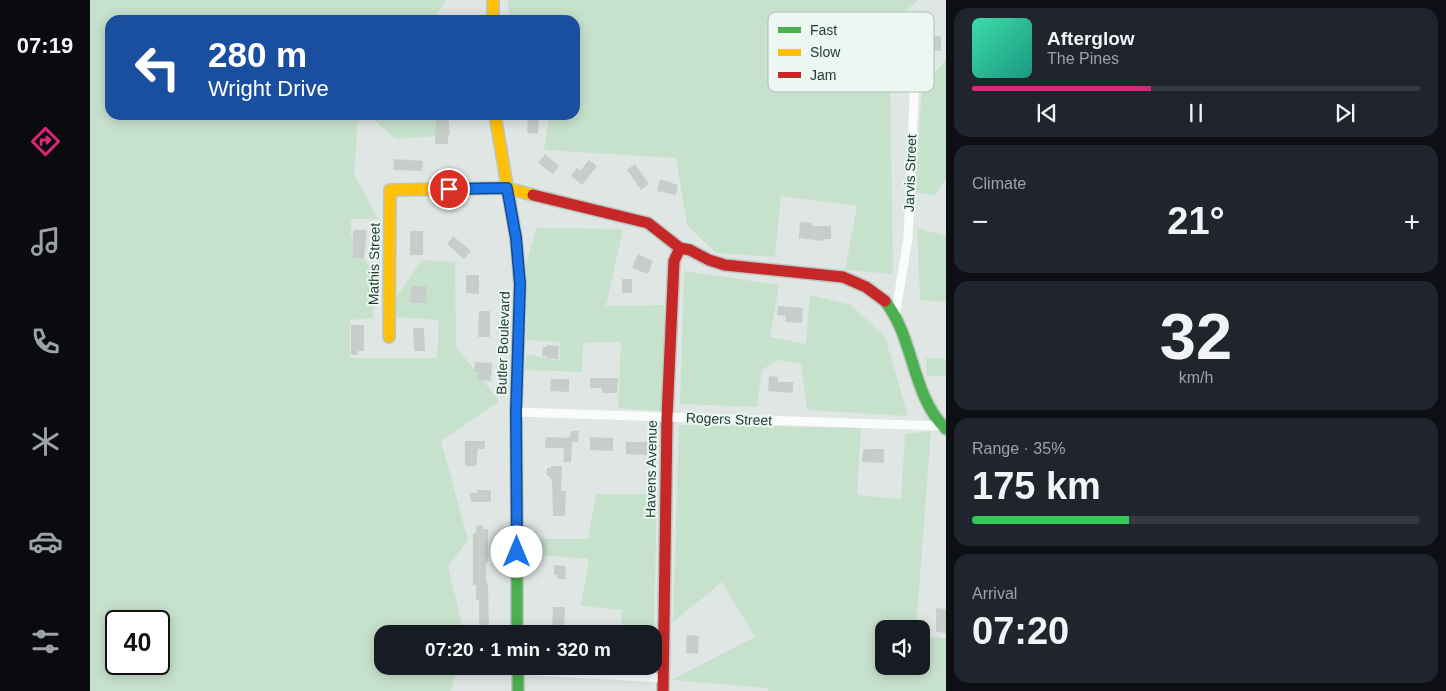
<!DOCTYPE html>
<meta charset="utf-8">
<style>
:root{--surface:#171b24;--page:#20242c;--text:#f1f3f6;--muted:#9ea1a6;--line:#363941;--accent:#db2777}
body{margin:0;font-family:Arial,sans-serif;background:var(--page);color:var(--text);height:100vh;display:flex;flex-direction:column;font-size:19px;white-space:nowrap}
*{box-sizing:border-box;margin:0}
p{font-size:16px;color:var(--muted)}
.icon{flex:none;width:28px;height:28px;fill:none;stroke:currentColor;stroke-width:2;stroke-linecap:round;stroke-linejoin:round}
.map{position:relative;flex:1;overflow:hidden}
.drawer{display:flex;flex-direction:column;gap:8px;padding:8px;background:#0d0f14;width:500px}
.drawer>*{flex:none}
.top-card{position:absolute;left:15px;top:15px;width:475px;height:105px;border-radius:15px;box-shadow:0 2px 12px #0003;background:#1a4fa0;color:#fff;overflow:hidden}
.controls{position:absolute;left:785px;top:620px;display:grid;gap:10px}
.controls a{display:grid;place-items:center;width:55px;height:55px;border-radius:10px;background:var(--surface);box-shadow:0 2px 12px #0003;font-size:25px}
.speed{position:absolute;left:15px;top:610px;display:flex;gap:10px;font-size:25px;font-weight:700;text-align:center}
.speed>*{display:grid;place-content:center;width:65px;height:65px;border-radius:50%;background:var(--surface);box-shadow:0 2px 12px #0003;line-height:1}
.speed .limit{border:2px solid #111;border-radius:8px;background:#fff;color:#111}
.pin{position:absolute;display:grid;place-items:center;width:42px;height:42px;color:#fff;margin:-21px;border:2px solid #fff;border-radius:50%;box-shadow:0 1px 5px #0007}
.me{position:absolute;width:55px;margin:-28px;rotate:0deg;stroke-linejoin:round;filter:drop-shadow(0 0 4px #0008)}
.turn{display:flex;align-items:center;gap:18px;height:105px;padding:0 20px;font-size:22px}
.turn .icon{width:65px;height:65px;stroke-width:2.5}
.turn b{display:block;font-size:35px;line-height:42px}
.big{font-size:38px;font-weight:800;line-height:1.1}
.drawer .card{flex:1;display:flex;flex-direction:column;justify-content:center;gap:8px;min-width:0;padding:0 18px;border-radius:15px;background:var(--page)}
.drawer .dial{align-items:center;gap:0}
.dial b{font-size:65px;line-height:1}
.song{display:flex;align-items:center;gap:15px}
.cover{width:60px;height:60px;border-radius:8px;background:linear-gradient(135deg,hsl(160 70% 55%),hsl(170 70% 35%))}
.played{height:5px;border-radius:2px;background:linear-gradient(90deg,var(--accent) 40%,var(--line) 40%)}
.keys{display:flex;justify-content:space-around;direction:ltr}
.heat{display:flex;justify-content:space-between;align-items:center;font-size:28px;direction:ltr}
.charge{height:8px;border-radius:4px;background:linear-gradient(90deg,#34c759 35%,var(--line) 0)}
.trip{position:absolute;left:284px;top:625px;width:288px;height:50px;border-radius:15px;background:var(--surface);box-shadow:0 2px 12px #0003;font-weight:800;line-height:50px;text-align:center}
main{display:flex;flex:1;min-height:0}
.menu{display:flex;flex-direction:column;width:90px;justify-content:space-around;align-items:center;background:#090b0e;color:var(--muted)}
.menu .icon{width:35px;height:35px}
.menu .selected{color:var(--accent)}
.menu b{font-size:22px;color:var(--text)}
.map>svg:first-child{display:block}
.green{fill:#c7e2cc;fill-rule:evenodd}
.building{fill:#c7ceca}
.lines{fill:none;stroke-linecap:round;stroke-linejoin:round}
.fast-casing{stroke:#bbc6c1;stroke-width:14}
.slow-casing{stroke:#bbc6c1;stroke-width:14}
.jam-casing{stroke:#bbc6c1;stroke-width:14}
.street{stroke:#fafbfb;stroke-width:9}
.fast{stroke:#4caf50;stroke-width:11}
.slow{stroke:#ffc107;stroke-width:11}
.jam{stroke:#c62828;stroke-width:11}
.route-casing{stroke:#114b97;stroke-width:12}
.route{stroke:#1a73e8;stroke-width:9}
.labels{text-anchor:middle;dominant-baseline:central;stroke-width:4;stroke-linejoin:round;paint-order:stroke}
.street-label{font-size:14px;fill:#1d3b30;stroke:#ecf7f1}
.key{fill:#ecf7f1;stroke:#aebfb7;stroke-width:1}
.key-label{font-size:14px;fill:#1d3b30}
</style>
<main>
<nav class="menu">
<b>07:19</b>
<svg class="icon selected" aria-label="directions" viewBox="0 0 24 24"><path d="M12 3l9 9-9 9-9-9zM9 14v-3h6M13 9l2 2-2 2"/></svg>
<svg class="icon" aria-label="music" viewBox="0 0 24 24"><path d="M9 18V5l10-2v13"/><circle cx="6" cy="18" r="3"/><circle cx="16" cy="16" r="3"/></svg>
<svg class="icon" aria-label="phone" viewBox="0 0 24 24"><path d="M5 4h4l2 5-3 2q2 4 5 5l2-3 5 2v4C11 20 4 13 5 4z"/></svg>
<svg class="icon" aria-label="climate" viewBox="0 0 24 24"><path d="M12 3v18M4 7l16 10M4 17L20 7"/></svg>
<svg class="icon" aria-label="car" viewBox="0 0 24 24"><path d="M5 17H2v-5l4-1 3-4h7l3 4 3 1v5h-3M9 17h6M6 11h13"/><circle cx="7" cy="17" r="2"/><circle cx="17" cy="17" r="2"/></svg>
<svg class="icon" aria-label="filters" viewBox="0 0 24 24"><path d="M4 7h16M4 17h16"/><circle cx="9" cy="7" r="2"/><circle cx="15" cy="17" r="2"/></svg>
</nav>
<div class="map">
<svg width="856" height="691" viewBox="0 0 856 691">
<rect width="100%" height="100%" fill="#e0e6e3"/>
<g class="green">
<path d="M0 0H356L343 20H20V115H347L346 136 305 139 280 116 268 122 264 174 288 219H261V235L286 279 283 318 260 320V358H347L349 320 306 317V297L332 260 365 262 366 347 408 399V402L351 441 378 540 358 566 373 629 383 634H292V666H368L361 691H0ZM26 621H69V664H26Z"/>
<polygon points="418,0 856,0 828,0 811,15 800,61 803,274 755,270 767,206 691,196 685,257 626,253 597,225 586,158 454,150 459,115 485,115 485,20 419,20"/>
<polygon points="856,60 856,179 844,196 825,192 832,87"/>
<polygon points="446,228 533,229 516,306 574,305 572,411 528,408 531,342 493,343 492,372 435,370 437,354 470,361 470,342 437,340 435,268"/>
<polygon points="827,228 856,236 856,302 830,300"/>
<polygon points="594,271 689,285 680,337 716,344 720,295 761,305 795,337 818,416 717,410 711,364 687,360 672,370 667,407 590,404"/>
<polygon points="836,358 856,359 856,376 837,376"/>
<polygon points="589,425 771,428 767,495 811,499 815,434 841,431 826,629 794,629 794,666 831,666 831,637 856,638 856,691 678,691 678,688 581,680 665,637 632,582 583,622"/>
<polygon points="506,494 567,494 563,664 562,634 531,634 532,610 491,606 499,559 446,555 447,539 498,539"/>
</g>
<g class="building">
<polygon points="842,36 851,36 851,51 841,51"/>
<polygon points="346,115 358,115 360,135 358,135 358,144 345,144"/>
<polygon points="438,115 449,115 448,134 437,133"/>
<polygon points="455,154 469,166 463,174 448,163"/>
<polygon points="304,159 333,161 332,171 303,170"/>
<polygon points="499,160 507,166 492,185 481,176 487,168 490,171"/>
<polygon points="545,164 559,184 551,190 537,170"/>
<polygon points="570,179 588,185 586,195 567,191"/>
<polygon points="710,222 722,223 722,226 741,226 741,239 733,239 733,241 709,238"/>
<polygon points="263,230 277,230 274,258 263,258"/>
<rect x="320" y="231" width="13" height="24"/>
<polygon points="363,236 381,251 374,259 357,244"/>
<polygon points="548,254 563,261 558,274 542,268"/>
<polygon points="376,275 389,275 389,294 376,293"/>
<rect x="532" y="279" width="10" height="14"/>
<polygon points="321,286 336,286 337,303 320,303"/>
<polygon points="688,306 713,308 712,323 695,322 696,316 687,315"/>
<polygon points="389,311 400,311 400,337 388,337"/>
<polygon points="261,325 274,325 274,351 268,351 268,355 261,355"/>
<polygon points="323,328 334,328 335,351 324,351"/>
<polygon points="457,345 469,346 468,359 457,358 457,356 452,356 453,347 457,347"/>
<polygon points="385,362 402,363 401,381 387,380 388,372 384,372"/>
<polygon points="679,376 688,377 688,382 703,382 703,393 678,391"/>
<polygon points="500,378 528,378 527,393 512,393 512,388 500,388"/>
<polygon points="461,379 479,379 479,392 460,391"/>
<polygon points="481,431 489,431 488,442 482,442 481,462 473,462 474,448 455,448 456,437 476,438 481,436"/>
<polygon points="500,437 523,438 523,451 500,450"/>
<polygon points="375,441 395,441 395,449 388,449 386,466 375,466"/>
<polygon points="536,442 558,442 557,455 536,454"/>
<polygon points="777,449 794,449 794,463 772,462 773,450"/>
<polygon points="461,466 472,466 471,491 476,491 475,516 463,516 462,479 460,479 460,476 457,476 457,468 461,468"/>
<polygon points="387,490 401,490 401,502 381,502 380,493 387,493"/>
<polygon points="393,525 393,529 398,529 398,563 396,563 396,579 398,586 399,634 389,634 389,600 386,600 386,585 383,585 383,533 386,533 386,526"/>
<polygon points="464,565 475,566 476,579 467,579 467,575 464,575"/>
<polygon points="463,607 475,607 474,629 462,629"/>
<polygon points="846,608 856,609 856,633 846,632"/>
<polygon points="597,635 609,636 608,654 596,653"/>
</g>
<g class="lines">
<g class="fast-casing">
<g id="fast">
<path d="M795 301C825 339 821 395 856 429"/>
<polyline points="427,535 427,634"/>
<polyline points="428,666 428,691"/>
</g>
</g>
<g class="slow-casing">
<g id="slow">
<polyline points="403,0 403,20"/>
<polyline points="405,115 426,238 430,284 426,412 427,535"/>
<polyline points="299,337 300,190 417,188 443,195"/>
</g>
</g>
<g class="jam-casing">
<g id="jam">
<polyline points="443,195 558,223 590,248 600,250 619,260 635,265 753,277 776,287 795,301"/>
<polyline points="573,691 577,417 584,261 590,248"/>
</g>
</g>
<g class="street">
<polyline points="805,317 818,238 827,29"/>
<polyline points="426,412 852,426"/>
<polyline points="428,670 573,678"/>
</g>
<use href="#fast" class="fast"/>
<use href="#slow" class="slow"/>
<use href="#jam" class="jam"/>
</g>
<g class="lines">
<g class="route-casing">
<polyline id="route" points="359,189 417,188 426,238 430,284 426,412 427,552"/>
</g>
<use href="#route" class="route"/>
</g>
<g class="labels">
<g class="street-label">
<text transform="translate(820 173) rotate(-88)">Jarvis Street</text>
<text transform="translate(284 264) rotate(-89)">Mathis Street</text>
<text transform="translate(413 343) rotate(-88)">Butler Boulevard</text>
<text transform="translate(639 419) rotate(2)">Rogers Street</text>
<text transform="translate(561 469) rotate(-89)">Havens Avenue</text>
</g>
</g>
<rect x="678" y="12" width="166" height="80" rx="8" class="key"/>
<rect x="688" y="27" width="23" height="6" fill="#4caf50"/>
<rect x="688" y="49" width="23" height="7" fill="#ffc107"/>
<rect x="688" y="72" width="23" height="6" fill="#c62828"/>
<g class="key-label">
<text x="720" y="35">Fast</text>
<text x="720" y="57">Slow</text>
<text x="720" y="80">Jam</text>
</g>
</svg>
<div class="controls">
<a><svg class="icon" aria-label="sound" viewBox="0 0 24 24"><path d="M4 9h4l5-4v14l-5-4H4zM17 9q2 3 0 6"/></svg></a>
</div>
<div class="speed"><div class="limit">40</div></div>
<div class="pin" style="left:359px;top:189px;background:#d93025"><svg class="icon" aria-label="arrive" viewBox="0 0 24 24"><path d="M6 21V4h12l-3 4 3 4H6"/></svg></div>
<svg class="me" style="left:427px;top:552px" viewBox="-20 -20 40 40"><circle r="19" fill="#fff"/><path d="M0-13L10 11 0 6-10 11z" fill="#1a73e8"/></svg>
<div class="trip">07:20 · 1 min · 320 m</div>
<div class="top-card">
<div class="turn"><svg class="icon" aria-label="left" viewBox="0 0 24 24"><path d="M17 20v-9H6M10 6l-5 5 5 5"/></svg><div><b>280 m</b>Wright Drive</div></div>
</div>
</div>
<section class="drawer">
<div class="card">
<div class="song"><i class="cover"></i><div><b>Afterglow</b><p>The Pines</p></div></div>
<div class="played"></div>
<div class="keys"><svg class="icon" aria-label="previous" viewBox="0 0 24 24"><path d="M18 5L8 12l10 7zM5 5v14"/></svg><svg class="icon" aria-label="pause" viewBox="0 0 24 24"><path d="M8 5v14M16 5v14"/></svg><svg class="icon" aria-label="next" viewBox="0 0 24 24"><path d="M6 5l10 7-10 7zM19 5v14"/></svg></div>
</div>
<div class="card"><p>Climate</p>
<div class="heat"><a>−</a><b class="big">21°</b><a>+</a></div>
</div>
<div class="card dial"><b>32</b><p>km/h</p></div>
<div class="card"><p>Range · 35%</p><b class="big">175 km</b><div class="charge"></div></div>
<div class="card"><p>Arrival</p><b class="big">07:20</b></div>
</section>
</main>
